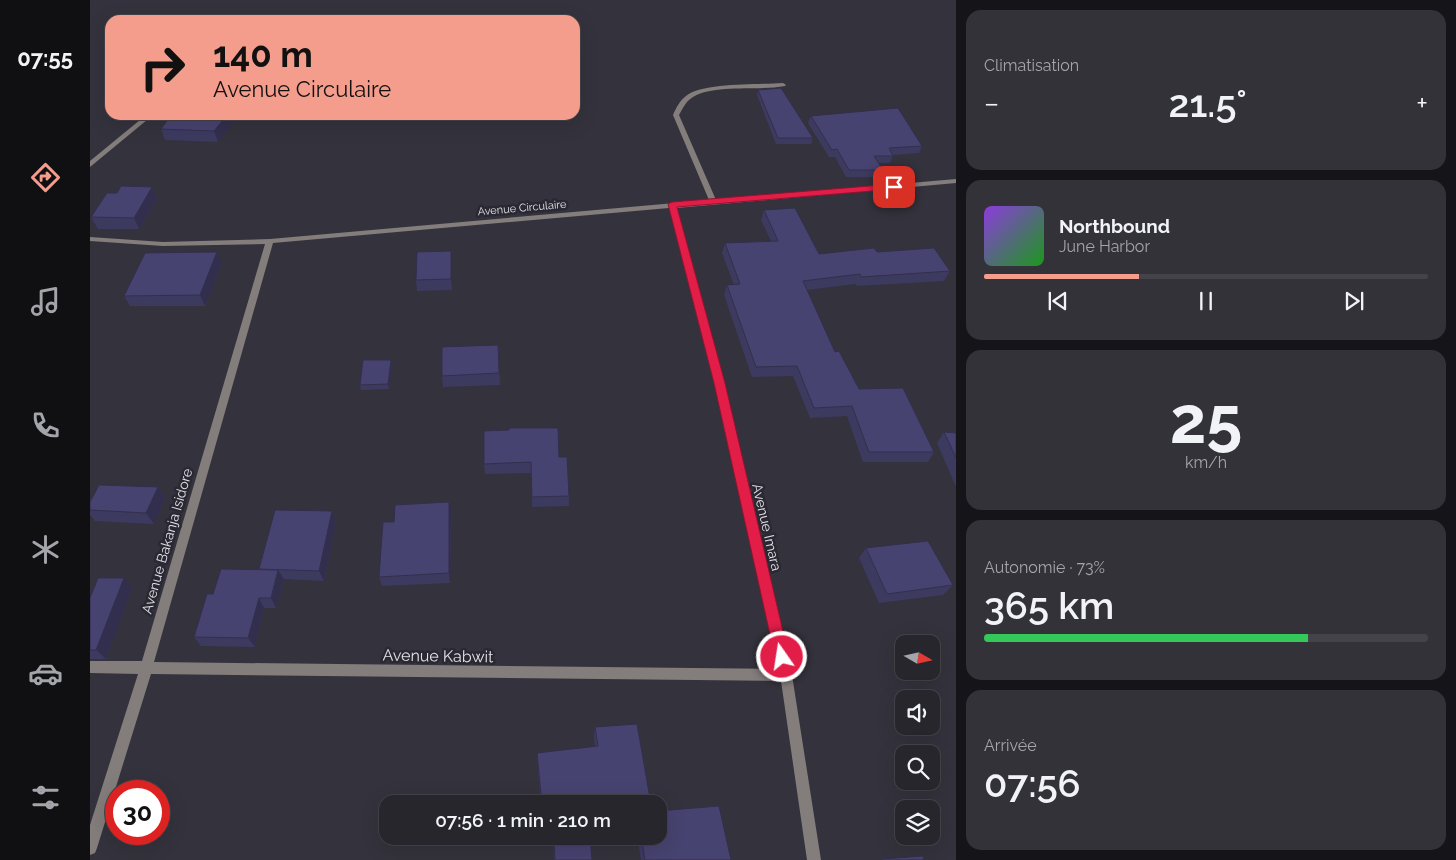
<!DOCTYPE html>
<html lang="fr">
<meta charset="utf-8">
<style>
:root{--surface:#27262d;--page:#333239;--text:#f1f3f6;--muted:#a4a5aa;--line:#434349;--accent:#f49d8c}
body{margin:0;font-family:Raleway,sans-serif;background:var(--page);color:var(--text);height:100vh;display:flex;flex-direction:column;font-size:19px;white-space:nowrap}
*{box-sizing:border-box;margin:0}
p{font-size:16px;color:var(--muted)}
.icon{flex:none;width:28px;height:28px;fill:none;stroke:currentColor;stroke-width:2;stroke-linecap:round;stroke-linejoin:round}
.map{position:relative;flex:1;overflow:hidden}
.side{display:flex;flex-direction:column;gap:10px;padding:10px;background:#151519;width:500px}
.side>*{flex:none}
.banner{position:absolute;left:15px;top:15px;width:475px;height:105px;border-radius:15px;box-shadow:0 5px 20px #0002,0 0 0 1px var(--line);background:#f49d8c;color:#111;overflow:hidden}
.needle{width:32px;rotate:99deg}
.controls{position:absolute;left:805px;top:635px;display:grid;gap:10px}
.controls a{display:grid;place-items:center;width:45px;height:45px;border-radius:10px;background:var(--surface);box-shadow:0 5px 20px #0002,0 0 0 1px var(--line);font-size:25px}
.speed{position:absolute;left:15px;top:780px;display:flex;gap:10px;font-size:25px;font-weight:700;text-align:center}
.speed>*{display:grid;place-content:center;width:65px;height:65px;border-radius:50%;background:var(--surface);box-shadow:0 5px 20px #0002,0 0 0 1px var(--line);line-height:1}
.speed .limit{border:8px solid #d22;background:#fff;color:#111}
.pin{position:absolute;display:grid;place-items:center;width:42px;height:42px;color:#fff;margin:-21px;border-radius:10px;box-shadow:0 2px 8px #0006}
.me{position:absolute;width:55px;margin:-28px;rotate:347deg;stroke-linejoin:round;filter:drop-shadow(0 0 4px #0008)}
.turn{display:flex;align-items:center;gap:18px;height:105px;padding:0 25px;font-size:22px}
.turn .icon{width:65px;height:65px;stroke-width:2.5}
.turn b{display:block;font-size:35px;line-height:42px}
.big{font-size:38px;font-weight:600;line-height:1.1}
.side .widget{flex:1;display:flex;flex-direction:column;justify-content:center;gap:8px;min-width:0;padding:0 18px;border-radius:15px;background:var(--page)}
.side .dial{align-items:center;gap:0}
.dial b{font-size:65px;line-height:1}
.song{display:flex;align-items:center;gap:15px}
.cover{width:60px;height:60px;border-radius:8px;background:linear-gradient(135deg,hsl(270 70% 55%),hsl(120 70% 35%))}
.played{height:5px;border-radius:2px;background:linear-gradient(90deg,var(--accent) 35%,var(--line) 35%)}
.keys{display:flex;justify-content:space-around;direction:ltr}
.heat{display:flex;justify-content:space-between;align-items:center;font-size:28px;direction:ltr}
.charge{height:8px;border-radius:4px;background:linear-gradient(90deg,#34c759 73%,var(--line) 0)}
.trip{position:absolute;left:289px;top:795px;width:288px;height:50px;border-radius:15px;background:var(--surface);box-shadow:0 5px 20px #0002,0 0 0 1px var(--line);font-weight:600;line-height:50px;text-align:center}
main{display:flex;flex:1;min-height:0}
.tab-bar{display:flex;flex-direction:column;width:90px;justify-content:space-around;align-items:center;background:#100f12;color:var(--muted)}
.tab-bar .icon{width:35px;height:35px}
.tab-bar .on{color:var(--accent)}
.tab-bar b{font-size:22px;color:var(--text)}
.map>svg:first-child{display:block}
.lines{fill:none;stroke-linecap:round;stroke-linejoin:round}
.street{fill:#837d7b;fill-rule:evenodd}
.wall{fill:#3d3a60}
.shaded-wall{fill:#322f4e}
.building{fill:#474370;stroke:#322f4e}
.route{fill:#e11d48;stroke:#92132f}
.labels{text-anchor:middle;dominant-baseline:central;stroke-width:5;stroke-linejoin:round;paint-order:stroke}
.far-street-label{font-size:11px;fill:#e1e0e7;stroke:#2a2832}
.street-label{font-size:14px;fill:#e1e0e7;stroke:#2a2832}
.near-street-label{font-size:16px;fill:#e1e0e7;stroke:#2a2832}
</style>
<main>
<nav class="tab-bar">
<b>07:55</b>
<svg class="icon on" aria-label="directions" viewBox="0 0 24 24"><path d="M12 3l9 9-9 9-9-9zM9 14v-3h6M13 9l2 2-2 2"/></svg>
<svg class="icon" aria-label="music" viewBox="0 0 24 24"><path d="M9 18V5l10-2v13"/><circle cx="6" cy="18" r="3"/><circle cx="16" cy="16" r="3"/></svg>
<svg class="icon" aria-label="phone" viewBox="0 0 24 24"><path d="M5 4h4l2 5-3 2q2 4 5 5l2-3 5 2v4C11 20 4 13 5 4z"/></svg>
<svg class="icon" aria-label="climate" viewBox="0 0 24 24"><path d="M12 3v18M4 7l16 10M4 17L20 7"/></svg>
<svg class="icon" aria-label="car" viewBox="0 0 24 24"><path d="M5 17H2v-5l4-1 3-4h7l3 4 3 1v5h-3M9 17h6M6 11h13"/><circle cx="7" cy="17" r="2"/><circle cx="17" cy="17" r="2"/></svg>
<svg class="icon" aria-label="filters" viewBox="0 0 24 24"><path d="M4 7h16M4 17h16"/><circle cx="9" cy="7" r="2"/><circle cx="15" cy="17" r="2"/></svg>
</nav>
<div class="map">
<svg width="866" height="860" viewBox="0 0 866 860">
<rect width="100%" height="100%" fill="#34323c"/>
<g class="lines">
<g class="street">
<path d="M693 83 696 85 695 86C670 91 624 84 603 97 596 101 593 108 589 115L626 200 866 179V183L587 208 634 383 702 675 731 860H717L691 681 61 674 7 848 5 853 0 855V825L48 674 0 673V661H52L175 244 73 246 0 241V237L73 242 180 239 619 200 583 115C586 108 590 100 596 96 613 82 670 85 693 83ZM579 208 624 383 688 669 64 662 183 243Z"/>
<polygon points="56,115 63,115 0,167 0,161"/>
</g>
</g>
<g class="wall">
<polygon points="668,90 723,138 721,144 686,144 667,95"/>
<polygon points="149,115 128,142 75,140 71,129"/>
<polygon points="721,116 832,146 829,153 803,155 800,163 789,163 793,170 790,177 756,177 745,157 739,157 718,123"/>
<polygon points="62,187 67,198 49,229 8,229 1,217 27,193"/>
<polygon points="674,210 729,254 787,252 860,271 854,281 767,286 765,284 717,290 745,352 769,389 844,452 838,462 773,462 757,416 720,418 703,376 662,377 634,295 637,285 644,285 632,253 635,243 681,241 671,220"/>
<polygon points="362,262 362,290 327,291 326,280"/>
<polygon points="132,263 115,306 40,306 34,296"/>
<polygon points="408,345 410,385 353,387 352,376"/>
<polygon points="301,360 302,365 299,389 271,390 270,385"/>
<polygon points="854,432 866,433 866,487 847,443"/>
<polygon points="469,457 479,496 479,506 442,507 441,473 395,474 394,464"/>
<polygon points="68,487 75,498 64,524 5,521 0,515 0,502"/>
<polygon points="242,511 246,522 234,581 194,579 186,608 174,608 165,647 111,646 104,637 123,594 169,569"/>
<polygon points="361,512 360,583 292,586 289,577 304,522"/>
<polygon points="776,548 863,585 853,595 789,603 769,558"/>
<polygon points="34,578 42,588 16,659 0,659 0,598"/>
<polygon points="505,727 561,804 451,804 447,760 447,753 505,747 504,734"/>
<polygon points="454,836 500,836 502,860 464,860 463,838 455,839"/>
<polygon points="547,836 568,836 641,860 551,860"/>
</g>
<g class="shaded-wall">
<polygon points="137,115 149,115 128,142 124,131"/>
<polygon points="62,187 67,198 49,229 44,218"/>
<polygon points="361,251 362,262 362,290 361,279"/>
<polygon points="127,252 132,263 115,306 110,295"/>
<polygon points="301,360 302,365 299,389 298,384"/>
<polygon points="68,487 75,498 64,524 56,513"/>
<polygon points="359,502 361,512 360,583 359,573"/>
<polygon points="242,511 246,522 234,581 229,571"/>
<polygon points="188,570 194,579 186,608 181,598"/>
<polygon points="34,578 42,588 16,659 6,650"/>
<polygon points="169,598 174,608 165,647 158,638"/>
</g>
<g class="building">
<polygon points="691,88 723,138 688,138 668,90"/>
<polygon points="808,108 832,146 799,148 803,156 784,156 793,170 759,170 747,149 742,150 721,116"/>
<polygon points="81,115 137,115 124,131 71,129"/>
<polygon points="31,186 62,187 44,218 1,217 17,193 27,193"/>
<polygon points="705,208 729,254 784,248 787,252 844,248 860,271 771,277 770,274 713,281 745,352 749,351 769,389 813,388 844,452 779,452 762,406 724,408 707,366 666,367 637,285 650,284 635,243 688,241 674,210"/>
<polygon points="361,251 361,279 326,280 327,252"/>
<polygon points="127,252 110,295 34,296 55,253"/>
<polygon points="408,345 409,373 352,376 352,347"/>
<polygon points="273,360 301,360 298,384 270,385"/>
<polygon points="419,428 468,428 469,457 477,457 479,496 442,497 441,462 394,464 394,431 419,430"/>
<polygon points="854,432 866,433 866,458"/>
<polygon points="9,485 68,487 56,513 0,510 0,502"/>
<polygon points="359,502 359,573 289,577 293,522 304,522 305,505"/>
<polygon points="185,510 242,511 229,571 169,569"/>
<polygon points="838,541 863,585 797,594 776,548"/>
<polygon points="131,569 188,570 181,598 169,598 158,638 104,637 117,594 123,594"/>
<polygon points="8,578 34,578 6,650 0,650 0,598"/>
<polygon points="547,724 561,804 452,804 447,753 508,746 505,727"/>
<polygon points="629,806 641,860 555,860 551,836 568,836 568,811"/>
<polygon points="464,836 500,836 502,860 465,860"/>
<polygon points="833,856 834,860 792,860 792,859"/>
</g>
<polygon class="route" points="804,184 807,185 807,189 587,207 635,383 699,657 697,662 692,664 687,662 685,657 624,383 578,204 582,202"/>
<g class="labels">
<g class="far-street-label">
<text transform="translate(432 208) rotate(-5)">Avenue Circulaire</text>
</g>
<g class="street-label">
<text transform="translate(677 527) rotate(77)">Avenue Imara</text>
<text transform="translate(77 541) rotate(-74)">Avenue Bakanja Isidore</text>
</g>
<g class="near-street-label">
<text transform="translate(348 656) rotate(1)">Avenue Kabwit</text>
</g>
</g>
</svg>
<div class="controls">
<a><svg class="needle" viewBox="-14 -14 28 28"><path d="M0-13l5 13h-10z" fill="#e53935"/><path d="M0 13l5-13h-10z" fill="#a4a5aa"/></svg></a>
<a><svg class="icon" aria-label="sound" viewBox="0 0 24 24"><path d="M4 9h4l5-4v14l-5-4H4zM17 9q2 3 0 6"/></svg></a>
<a><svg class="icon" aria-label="search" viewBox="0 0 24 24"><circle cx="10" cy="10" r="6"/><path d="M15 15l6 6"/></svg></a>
<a><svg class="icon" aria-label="layers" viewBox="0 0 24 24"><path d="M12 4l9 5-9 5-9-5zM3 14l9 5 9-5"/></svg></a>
</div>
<div class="speed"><div class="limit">30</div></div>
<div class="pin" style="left:804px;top:187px;background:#d93025"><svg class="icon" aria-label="arrive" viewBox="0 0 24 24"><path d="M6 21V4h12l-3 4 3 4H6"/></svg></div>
<svg class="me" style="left:692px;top:657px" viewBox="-20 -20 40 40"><circle r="17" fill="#e11d48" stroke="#fff" stroke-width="3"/><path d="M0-11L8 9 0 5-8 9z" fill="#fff"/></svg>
<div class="trip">07:56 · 1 min · 210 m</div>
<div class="banner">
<div class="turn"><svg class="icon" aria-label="right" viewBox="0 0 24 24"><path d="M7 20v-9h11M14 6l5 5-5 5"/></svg><div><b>140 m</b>Avenue Circulaire</div></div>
</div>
</div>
<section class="side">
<div class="widget"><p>Climatisation</p>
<div class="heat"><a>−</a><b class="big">21.5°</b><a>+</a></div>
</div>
<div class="widget">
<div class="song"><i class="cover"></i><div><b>Northbound</b><p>June Harbor</p></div></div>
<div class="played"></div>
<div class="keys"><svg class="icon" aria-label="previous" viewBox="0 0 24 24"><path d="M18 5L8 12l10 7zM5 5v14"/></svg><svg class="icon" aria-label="pause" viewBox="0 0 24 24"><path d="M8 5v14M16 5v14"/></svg><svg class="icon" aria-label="next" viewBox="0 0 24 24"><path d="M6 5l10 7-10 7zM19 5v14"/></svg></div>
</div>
<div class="widget dial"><b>25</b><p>km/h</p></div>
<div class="widget"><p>Autonomie · 73%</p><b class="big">365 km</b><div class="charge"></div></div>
<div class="widget"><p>Arrivée</p><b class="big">07:56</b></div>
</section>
</main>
